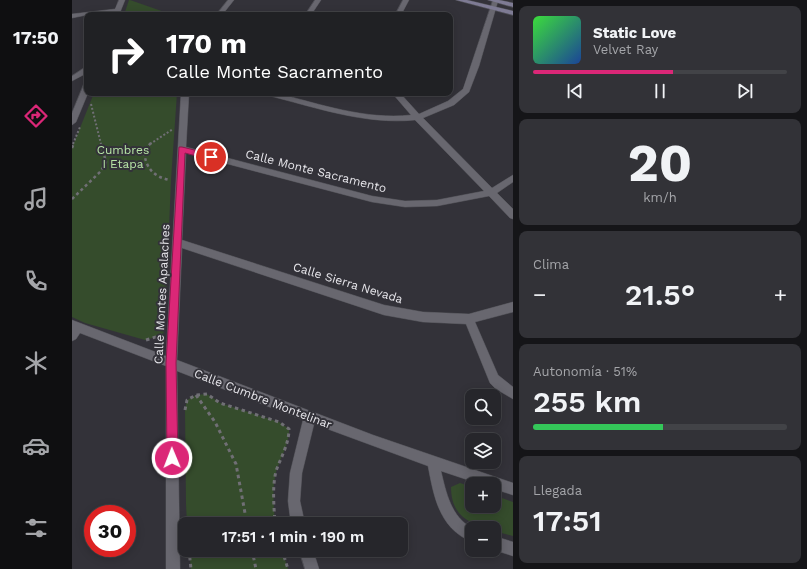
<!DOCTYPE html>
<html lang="es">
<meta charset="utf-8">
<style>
:root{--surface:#26262b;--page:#323237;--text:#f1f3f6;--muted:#a4a5a9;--line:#424347;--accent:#db2777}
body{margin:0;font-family:"Work Sans",sans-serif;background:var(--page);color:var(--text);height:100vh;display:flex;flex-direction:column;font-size:15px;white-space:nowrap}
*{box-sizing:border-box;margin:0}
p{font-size:13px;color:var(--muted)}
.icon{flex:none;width:22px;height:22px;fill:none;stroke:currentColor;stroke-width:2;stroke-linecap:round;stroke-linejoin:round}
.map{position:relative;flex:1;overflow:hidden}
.panel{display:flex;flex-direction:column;gap:6px;padding:6px;background:#151518;width:294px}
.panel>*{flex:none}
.hud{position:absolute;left:12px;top:12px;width:369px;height:84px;border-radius:8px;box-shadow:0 2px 10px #0003,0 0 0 1px var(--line);background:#202124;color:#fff;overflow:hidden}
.fabs{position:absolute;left:393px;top:389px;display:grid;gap:8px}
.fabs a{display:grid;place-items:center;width:36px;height:36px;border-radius:8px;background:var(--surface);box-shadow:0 2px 10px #0003,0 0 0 1px var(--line);font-size:20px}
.speed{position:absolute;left:12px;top:505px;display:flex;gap:8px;font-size:20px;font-weight:700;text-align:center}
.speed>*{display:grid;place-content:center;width:52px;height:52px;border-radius:50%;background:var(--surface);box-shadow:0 2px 10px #0003,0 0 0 1px var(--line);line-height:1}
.speed .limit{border:6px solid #d22;background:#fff;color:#111}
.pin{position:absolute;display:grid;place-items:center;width:34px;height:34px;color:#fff;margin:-17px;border:2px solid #fff;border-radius:50%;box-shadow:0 1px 4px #0007}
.me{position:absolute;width:44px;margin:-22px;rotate:359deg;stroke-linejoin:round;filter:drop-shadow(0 0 3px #0008)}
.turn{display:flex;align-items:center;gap:14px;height:84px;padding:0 16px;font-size:18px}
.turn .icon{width:52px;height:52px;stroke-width:2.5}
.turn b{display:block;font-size:28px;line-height:34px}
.big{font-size:30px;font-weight:600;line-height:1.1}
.panel .card{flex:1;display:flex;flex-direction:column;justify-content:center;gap:6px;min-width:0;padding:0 14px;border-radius:8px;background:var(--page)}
.panel .dial{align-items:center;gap:0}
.dial b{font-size:52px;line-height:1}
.song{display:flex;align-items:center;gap:12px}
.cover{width:48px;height:48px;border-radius:6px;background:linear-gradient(135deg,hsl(120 70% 55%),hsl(220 70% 35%))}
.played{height:4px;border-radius:2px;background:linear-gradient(90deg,var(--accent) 55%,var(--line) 55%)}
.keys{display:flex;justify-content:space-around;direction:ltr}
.heat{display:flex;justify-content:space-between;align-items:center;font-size:22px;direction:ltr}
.charge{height:6px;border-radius:3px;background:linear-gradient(90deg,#34c759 51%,var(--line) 0)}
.trip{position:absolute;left:106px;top:517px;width:230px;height:40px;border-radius:8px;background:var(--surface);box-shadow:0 2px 10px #0003,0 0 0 1px var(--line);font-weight:600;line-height:40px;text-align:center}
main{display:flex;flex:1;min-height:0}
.dock{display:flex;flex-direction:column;width:72px;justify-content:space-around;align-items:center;background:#0f0f11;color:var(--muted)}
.dock .icon{width:28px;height:28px}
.dock .on{color:var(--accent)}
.dock b{font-size:18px;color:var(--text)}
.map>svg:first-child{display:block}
.green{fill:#354c2c}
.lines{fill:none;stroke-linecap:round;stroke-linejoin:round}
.minor-casing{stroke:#4f4f55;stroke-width:1}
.secondary-casing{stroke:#4f4f55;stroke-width:1}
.path-far2{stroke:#706f75;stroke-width:2;stroke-dasharray:2 2;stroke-linecap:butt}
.path-far1{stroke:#706f75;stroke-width:2.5;stroke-dasharray:3 3;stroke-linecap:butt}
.path{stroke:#706f75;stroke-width:3;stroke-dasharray:3.5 3.5;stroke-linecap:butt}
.minor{fill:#68676f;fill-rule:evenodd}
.secondary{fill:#7e7b94;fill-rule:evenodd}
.route{fill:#db2777;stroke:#8e194d}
.labels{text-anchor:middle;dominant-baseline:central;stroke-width:4;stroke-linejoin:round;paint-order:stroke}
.park-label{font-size:12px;fill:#b7e5a6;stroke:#333239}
.street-label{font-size:12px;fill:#e7e6eb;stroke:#333239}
</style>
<main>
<nav class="dock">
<b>17:50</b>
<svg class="icon on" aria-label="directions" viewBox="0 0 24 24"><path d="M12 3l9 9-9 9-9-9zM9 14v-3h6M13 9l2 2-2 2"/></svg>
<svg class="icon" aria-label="music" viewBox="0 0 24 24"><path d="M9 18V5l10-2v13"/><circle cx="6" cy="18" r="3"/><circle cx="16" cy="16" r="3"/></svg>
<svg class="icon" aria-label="phone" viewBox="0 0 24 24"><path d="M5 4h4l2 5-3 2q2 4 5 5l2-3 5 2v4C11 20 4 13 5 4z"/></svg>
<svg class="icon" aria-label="climate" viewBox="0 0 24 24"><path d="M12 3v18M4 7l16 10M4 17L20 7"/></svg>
<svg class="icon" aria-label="car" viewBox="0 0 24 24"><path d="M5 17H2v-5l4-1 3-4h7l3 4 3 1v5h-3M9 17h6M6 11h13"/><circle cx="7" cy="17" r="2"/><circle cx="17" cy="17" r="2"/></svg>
<svg class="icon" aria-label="filters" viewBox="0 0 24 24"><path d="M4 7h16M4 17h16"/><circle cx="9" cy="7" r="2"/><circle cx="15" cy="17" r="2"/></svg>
</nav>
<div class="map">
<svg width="441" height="569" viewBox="0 0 441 569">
<rect width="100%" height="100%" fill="#333239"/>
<g class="green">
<polygon points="57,0 58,0 101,15 52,15"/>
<polygon points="22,93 105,93 99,180 93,325 91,335 73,340 13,323 0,317 0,148"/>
<path d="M135 394 148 403 207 422 217 429C218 445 206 460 203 477 200 492 202 508 203 524H115L114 504 113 409 115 400 124 395Z"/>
<path d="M388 483 400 487V506H422V495L441 502V536L422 531V528C415 528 410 526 403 524 386 517 379 505 379 487Z"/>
<polygon points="117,550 210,550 216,569 119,569"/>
</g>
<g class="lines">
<g class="minor-casing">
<g id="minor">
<polygon points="47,0 53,0 47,15 41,15 41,13 15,15 0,18 0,14 43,9"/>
<polygon points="156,0 162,0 150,15 144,15"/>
<polygon points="243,0 249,0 239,15 233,15"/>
<polygon points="331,0 337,0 329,15 323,15"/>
<path d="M421 0 426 1 407 66 397 92 382 105 351 118 420 188 441 175V182L425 193 441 209V219L438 218 417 196 365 206 333 207 300 202 114 153 110 240 312 305 351 312 397 314 441 302V312L403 322 426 375 441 387V399L424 389 418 383 394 324 351 322 312 315 110 248 105 360 301 435 441 483V495L422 489V484H408L369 471C374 492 379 517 400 528V542C367 528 362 497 356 466L242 424 230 473 228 501 233 524H219L216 501 218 473 231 420 105 371 108 569H94V366L8 333 4 339 0 341V320L94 356 109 93H117L114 147 300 196 333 201 365 200 412 191 343 120C292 125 243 107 194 95L190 93H204C248 104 293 120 339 115L320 93H328L347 114 376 101 391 89Z"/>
<polygon points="12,68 15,68 15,73 0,81 0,76"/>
<polygon points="12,84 15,84 16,93 4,122 0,125 0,113"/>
<polygon points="422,536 441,542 441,556 422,550"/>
<polygon points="227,550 241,550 247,569 233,569"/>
</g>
</g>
<g class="secondary-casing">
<g id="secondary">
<polygon points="384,0 395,0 441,11 441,15"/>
<polygon points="416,0 427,0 441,3 441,7"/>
</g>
</g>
<g class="path-far2">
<polyline points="19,104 29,144"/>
<polyline points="1,144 8,127"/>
<polyline points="78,144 101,129"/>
</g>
<g class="path-far1">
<path d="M79 143 72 150C73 167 81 177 98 180"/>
<polyline points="0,148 2,143"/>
<polyline points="0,199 29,171 34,162 29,143"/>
</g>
<g class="path">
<polyline points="74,340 90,335"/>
<polyline points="124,395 143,422 164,464 175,524"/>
<path d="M113 410 115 400 124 395 135 394 148 403 207 422 217 429C217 444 209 457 204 471 200 488 202 506 203 524"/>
<polyline points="405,524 415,528"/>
<polyline points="117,550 119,569"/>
<polyline points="180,550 184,569"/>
<polyline points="210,550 216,569"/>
</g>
<use href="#minor" class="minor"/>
<use href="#secondary" class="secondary"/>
</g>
<polygon class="route" points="107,147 110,147 139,154 143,157 139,160 113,153 104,363 106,458 104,462 100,464 96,462 95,458 94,363"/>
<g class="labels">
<g class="park-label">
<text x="51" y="150">Cumbres<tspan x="51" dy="14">I Etapa</tspan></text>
</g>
<g class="street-label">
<text transform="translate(244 171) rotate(14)">Calle Monte Sacramento</text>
<text transform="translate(276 283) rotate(17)">Calle Sierra Nevada</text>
<text transform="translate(90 294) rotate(-87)">Calle Montes Apalaches</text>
<text transform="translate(191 399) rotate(21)">Calle Cumbre Montelinar</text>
</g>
</g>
</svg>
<div class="fabs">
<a><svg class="icon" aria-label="search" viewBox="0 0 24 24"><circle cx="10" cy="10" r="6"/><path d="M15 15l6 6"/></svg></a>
<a><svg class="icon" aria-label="layers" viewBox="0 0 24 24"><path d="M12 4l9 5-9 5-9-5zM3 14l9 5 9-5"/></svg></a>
<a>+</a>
<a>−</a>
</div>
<div class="speed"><div class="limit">30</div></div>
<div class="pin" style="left:139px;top:157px;background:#d93025"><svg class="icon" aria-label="arrive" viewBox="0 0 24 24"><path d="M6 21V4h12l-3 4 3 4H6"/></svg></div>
<svg class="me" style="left:100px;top:458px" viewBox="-20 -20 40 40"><circle r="17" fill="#db2777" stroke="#fff" stroke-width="3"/><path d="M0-11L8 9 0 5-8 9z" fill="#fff"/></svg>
<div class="trip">17:51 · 1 min · 190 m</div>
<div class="hud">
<div class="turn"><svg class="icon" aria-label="right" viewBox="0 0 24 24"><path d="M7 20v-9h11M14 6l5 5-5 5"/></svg><div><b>170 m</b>Calle Monte Sacramento</div></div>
</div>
</div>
<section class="panel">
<div class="card">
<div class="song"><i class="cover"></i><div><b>Static Love</b><p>Velvet Ray</p></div></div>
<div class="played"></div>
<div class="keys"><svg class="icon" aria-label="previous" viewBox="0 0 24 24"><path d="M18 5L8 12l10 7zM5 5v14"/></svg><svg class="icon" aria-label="pause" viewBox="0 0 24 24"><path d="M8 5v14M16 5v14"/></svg><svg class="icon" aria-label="next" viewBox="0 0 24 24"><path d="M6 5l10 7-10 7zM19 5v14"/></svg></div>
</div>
<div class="card dial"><b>20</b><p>km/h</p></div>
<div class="card"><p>Clima</p>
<div class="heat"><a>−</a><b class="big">21.5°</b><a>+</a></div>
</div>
<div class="card"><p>Autonomía · 51%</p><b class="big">255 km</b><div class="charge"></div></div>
<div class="card"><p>Llegada</p><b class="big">17:51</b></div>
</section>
</main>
